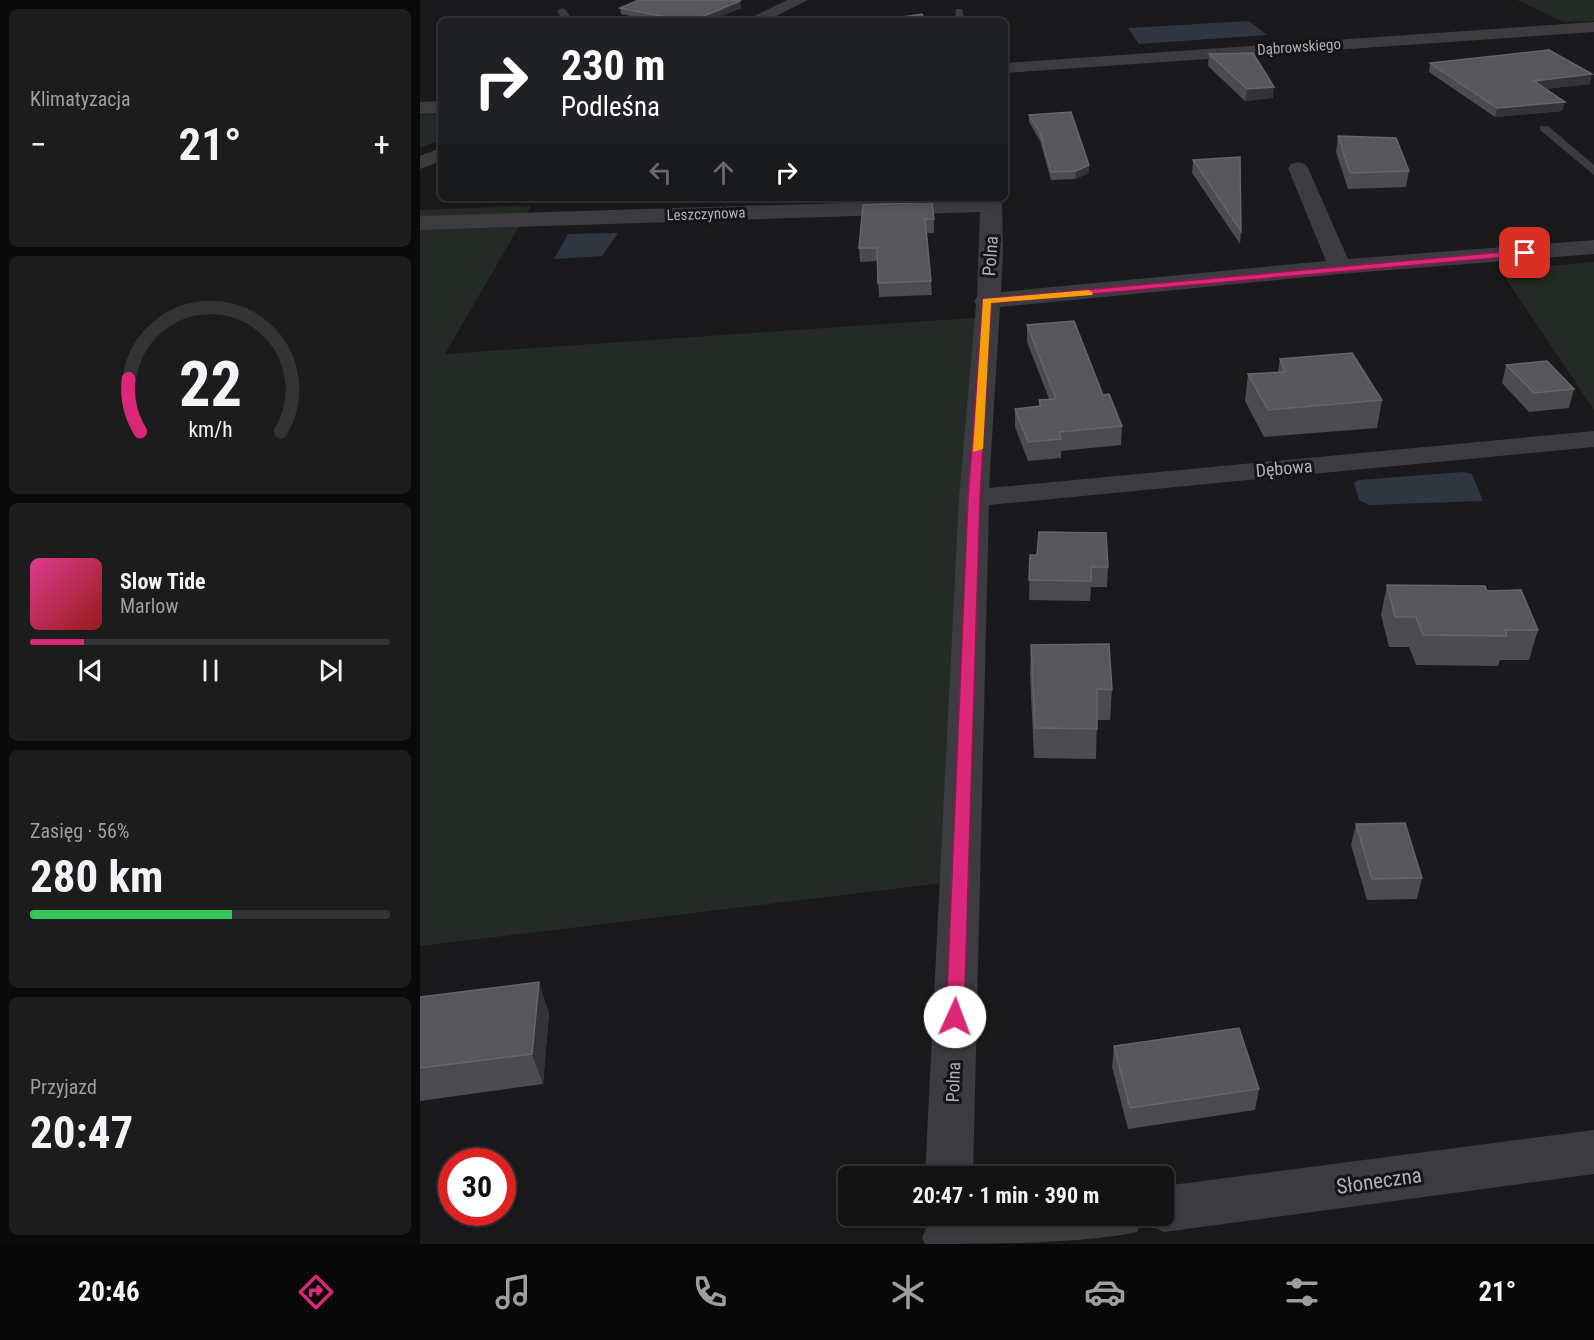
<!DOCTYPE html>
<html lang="pl">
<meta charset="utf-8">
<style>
:root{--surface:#141314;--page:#1d1c1d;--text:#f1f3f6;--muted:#9d9ea0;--line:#333234;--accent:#db2777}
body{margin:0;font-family:"Roboto Condensed",sans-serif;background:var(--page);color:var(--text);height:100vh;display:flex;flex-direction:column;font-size:22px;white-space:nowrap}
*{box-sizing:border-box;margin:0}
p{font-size:20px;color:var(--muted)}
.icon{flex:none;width:33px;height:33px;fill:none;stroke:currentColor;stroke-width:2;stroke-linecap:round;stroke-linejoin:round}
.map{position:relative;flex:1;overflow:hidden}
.sheet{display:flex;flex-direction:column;gap:9px;padding:9px;background:#0b0a0b;width:420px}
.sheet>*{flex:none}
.guide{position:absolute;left:18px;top:18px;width:570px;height:183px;border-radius:9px;box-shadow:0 3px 9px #0003,0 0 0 2px var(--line);background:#202124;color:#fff;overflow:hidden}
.speed{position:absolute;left:18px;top:1148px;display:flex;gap:12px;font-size:30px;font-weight:700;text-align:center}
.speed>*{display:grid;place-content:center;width:78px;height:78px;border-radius:50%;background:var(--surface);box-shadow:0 3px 9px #0003,0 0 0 2px var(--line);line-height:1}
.speed .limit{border:9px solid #d22;background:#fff;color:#111}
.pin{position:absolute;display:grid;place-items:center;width:51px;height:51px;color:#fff;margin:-26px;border-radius:12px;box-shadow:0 3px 9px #0006}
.me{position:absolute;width:66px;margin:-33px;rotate:2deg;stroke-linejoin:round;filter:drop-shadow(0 0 4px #0008)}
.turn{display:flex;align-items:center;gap:21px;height:126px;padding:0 24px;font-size:27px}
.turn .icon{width:78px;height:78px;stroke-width:2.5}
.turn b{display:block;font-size:42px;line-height:51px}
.lanes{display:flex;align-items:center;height:57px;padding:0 24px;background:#0003;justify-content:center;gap:30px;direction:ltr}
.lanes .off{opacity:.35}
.big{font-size:45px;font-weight:700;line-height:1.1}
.sheet .widget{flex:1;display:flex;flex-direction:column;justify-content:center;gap:9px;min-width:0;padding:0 21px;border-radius:9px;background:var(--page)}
.sheet .dial{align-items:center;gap:0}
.dial svg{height:156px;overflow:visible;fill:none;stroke:var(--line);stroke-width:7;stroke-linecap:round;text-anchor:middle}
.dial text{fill:var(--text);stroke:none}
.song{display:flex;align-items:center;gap:18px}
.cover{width:72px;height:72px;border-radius:9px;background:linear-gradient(135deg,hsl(330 70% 55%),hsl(0 70% 35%))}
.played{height:6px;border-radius:3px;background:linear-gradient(90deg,var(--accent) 15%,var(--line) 15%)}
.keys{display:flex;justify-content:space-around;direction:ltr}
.heat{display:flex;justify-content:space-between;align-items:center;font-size:33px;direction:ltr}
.charge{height:9px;border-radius:4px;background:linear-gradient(90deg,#34c759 56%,var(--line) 0)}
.trip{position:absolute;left:418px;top:1166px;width:336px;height:60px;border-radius:9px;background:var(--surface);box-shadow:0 3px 9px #0003,0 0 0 2px var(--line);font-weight:700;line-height:60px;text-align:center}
.dock{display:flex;height:96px;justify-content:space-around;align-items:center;background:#080808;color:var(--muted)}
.dock .icon{width:42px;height:42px}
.dock .current{color:var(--accent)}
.dock b{font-size:27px;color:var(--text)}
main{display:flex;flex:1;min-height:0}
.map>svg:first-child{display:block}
.green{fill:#242b26}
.water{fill:#30363f}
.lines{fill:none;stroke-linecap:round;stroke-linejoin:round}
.service{fill:#3b3b40;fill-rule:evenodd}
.minor{fill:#3b3b40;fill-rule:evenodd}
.tertiary{fill:#3b3b40;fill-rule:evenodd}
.wall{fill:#4b4b50}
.shaded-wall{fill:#333336}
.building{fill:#56565b;stroke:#64646a;stroke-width:1.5}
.route{fill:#db2777;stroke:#8e194d;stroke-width:1.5}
.slow{fill:#f59e0b}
.labels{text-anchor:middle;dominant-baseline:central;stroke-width:6;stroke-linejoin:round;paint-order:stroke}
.far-street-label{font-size:15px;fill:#adafba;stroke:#151416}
.street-label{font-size:18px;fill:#adafba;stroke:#151416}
.near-street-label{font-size:21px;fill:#adafba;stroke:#151416}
</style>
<main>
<section class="sheet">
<div class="widget"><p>Klimatyzacja</p>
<div class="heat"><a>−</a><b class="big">21°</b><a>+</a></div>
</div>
<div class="widget dial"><svg viewBox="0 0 100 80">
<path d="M14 69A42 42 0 1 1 86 69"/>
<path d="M14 69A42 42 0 0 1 8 42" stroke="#db2777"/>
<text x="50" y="56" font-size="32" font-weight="700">22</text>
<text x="50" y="72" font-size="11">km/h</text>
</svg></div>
<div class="widget">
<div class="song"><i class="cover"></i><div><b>Slow Tide</b><p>Marlow</p></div></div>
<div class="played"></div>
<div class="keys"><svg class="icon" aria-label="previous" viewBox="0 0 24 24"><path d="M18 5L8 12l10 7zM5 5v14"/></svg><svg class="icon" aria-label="pause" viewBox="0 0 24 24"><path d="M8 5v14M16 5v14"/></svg><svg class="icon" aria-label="next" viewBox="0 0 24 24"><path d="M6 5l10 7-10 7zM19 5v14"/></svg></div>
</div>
<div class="widget"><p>Zasięg · 56%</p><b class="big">280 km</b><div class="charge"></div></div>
<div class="widget"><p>Przyjazd</p><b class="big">20:47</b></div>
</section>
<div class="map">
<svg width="1174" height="1244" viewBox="0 0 1174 1244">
<rect width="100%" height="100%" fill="#1a191b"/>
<g class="green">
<polygon points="1097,0 1174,0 1174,21 1144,22"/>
<polygon points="21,114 21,140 0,148 0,115"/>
<polygon points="111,206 25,354 567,317 540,881 0,946 0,210"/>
<polygon points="1174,262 1174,410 1080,270"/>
</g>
<g class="water">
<polygon points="829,21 847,35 719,44 708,28"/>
<polygon points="198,233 182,256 134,259 148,234"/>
<polygon points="1043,472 1052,474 1063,501 949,505 939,500 934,483 938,480"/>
</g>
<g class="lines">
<g class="service">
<polygon points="142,8 145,9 153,21 143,21 137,11"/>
<polygon points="536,9 542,9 545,21 535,21"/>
<polygon points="1120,126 1128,126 1174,165 1174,175 1120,130"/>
</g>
<g class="minor">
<polygon points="367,0 388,0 346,21 324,21"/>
<polygon points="21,148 21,161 0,169 0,156"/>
<polygon points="878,162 885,164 888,168 928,259 1174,240 1174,254 920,274 580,307 569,488 1174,431 1174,447 569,505 553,1176 505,1176 539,498 556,304 554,301 557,297 560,212 0,230 0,216 582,198 583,253 581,292 906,261 868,168 871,164"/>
<path d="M1174 1130V1174L744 1232 727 1225 723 1218 717 1232C662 1244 566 1244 505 1244L502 1238 509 1221 525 1215H744V1186Z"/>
</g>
<g class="tertiary">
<polygon points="1174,22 1174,32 585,73 585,63"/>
<polygon points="21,101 21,113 0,114 0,102"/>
</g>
</g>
<g class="wall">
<polygon points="200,8 321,8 289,21 234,21 201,14"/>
<polygon points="789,54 853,98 825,101 788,66"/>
<polygon points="1010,63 1170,84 1125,89 1145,102 1142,111 1075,117 1009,72"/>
<polygon points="609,115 669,173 655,179 631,180 620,141 609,122"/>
<polygon points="918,136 989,171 986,187 928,189 916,152"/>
<polygon points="773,160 821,231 820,244 772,173"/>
<polygon points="445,198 509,198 445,200"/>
<polygon points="443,205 514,219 514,233 507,233 512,295 459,297 457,261 440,262 439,248"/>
<polygon points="607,325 683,395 702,426 701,445 641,451 641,458 608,461 595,427 595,409 619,406 619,400 629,399 607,342"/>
<polygon points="860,359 962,400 957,428 844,437 825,401 828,374 858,372"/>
<polygon points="1086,365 1154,389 1149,408 1109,412 1082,383"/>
<polygon points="610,555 688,567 687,587 671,587 670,601 609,600"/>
<polygon points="967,585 1067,591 1118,630 1109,660 1080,660 1078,666 996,665 989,647 969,647 961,615"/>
<polygon points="611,645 692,690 690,720 677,720 676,759 614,758 610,675"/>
<polygon points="936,824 1002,878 997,899 947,900 931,845"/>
<polygon points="0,997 129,1013 123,1084 0,1101"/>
<polygon points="694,1046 839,1089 835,1110 708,1129 692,1067"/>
</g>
<g class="shaded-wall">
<polygon points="320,1 321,8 289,21 272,21"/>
<polygon points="1172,74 1170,84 1111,90 1114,81"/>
<polygon points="854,87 853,98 825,101 827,89"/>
<polygon points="1145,102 1142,111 1075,117 1077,108"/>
<polygon points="669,165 669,173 655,179 656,171"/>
<polygon points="119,982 129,1013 123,1084 112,1054"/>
</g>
<g class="building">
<polygon points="219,0 315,0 320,1 272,21 266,21 200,8"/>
<polygon points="502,14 506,21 455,21"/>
<polygon points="1129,50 1172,74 1114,81 1145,102 1077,108 1010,63"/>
<polygon points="833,53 854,87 827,89 789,54"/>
<polygon points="651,112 669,165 656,171 631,172 620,133 609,115"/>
<polygon points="918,136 976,138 989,171 930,173"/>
<polygon points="820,157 821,231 773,160"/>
<polygon points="512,202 514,219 505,219 511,281 458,283 457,248 439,248 443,205"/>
<polygon points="654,321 683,395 689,394 702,426 639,432 641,439 608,442 595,409 621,406 619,400 636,399 607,325"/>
<polygon points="932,353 962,400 848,410 828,374 865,372 860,359"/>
<polygon points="1127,361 1154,389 1114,393 1086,365"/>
<polygon points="619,532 686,533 688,567 671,567 671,581 609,580 610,555 617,555"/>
<polygon points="967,585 1065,586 1067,591 1101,590 1118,630 1085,630 1087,636 1003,635 996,617 975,617"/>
<polygon points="689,644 692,690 677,689 677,729 615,728 611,645"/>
<polygon points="985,823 1002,878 952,879 936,824"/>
<polygon points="119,982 112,1054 0,1068 0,997"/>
<polygon points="819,1028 839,1089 710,1108 694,1046"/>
</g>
<polygon class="route" points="1105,250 1108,251 1108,255 571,303 560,498 544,1017 542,1023 535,1025 529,1023 526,1017 548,498 563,299"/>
<polygon class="slow" points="669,290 673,293 672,295 571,303 563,449 553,452 563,299"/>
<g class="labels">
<g class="far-street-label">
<text transform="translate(879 47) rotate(-4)">Dąbrowskiego</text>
<text transform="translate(286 214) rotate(-2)">Leszczynowa</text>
</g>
<g class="street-label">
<text transform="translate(570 256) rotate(-86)">Polna</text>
<text transform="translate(864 468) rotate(-5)">Dębowa</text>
<text transform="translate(533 1082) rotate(-88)">Polna</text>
</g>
<g class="near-street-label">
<text transform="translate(959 1181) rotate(-8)">Słoneczna</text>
</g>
</g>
</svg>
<div class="speed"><div class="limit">30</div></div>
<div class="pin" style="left:1105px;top:253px;background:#d93025"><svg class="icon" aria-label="arrive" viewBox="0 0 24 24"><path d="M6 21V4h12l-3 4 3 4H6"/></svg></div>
<svg class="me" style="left:535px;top:1017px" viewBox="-20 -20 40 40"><circle r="19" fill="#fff"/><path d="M0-13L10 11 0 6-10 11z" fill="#db2777"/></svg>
<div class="trip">20:47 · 1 min · 390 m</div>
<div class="guide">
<div class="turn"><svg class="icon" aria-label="right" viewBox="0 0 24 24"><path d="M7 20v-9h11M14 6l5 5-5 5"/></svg><div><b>230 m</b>Podleśna</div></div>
<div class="lanes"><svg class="icon off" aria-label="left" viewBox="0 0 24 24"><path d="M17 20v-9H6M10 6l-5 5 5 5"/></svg><svg class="icon off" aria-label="ahead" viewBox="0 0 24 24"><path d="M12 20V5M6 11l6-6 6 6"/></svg><svg class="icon" aria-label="right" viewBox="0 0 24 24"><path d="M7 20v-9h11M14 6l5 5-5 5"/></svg></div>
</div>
</div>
</main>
<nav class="dock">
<b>20:46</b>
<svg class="icon current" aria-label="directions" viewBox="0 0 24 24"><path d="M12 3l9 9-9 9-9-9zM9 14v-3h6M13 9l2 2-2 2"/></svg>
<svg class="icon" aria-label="music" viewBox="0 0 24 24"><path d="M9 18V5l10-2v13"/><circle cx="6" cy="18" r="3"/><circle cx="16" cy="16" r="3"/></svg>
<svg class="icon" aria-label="phone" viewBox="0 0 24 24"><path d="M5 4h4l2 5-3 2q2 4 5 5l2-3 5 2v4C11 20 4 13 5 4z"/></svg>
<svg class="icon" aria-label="climate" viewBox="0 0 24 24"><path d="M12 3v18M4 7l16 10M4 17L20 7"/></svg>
<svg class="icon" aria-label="car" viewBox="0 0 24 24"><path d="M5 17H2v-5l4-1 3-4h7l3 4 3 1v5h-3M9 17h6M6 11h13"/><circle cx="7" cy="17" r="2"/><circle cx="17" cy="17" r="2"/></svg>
<svg class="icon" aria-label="filters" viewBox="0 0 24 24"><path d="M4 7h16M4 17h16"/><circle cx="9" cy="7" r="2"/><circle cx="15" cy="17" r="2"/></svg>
<b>21°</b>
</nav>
